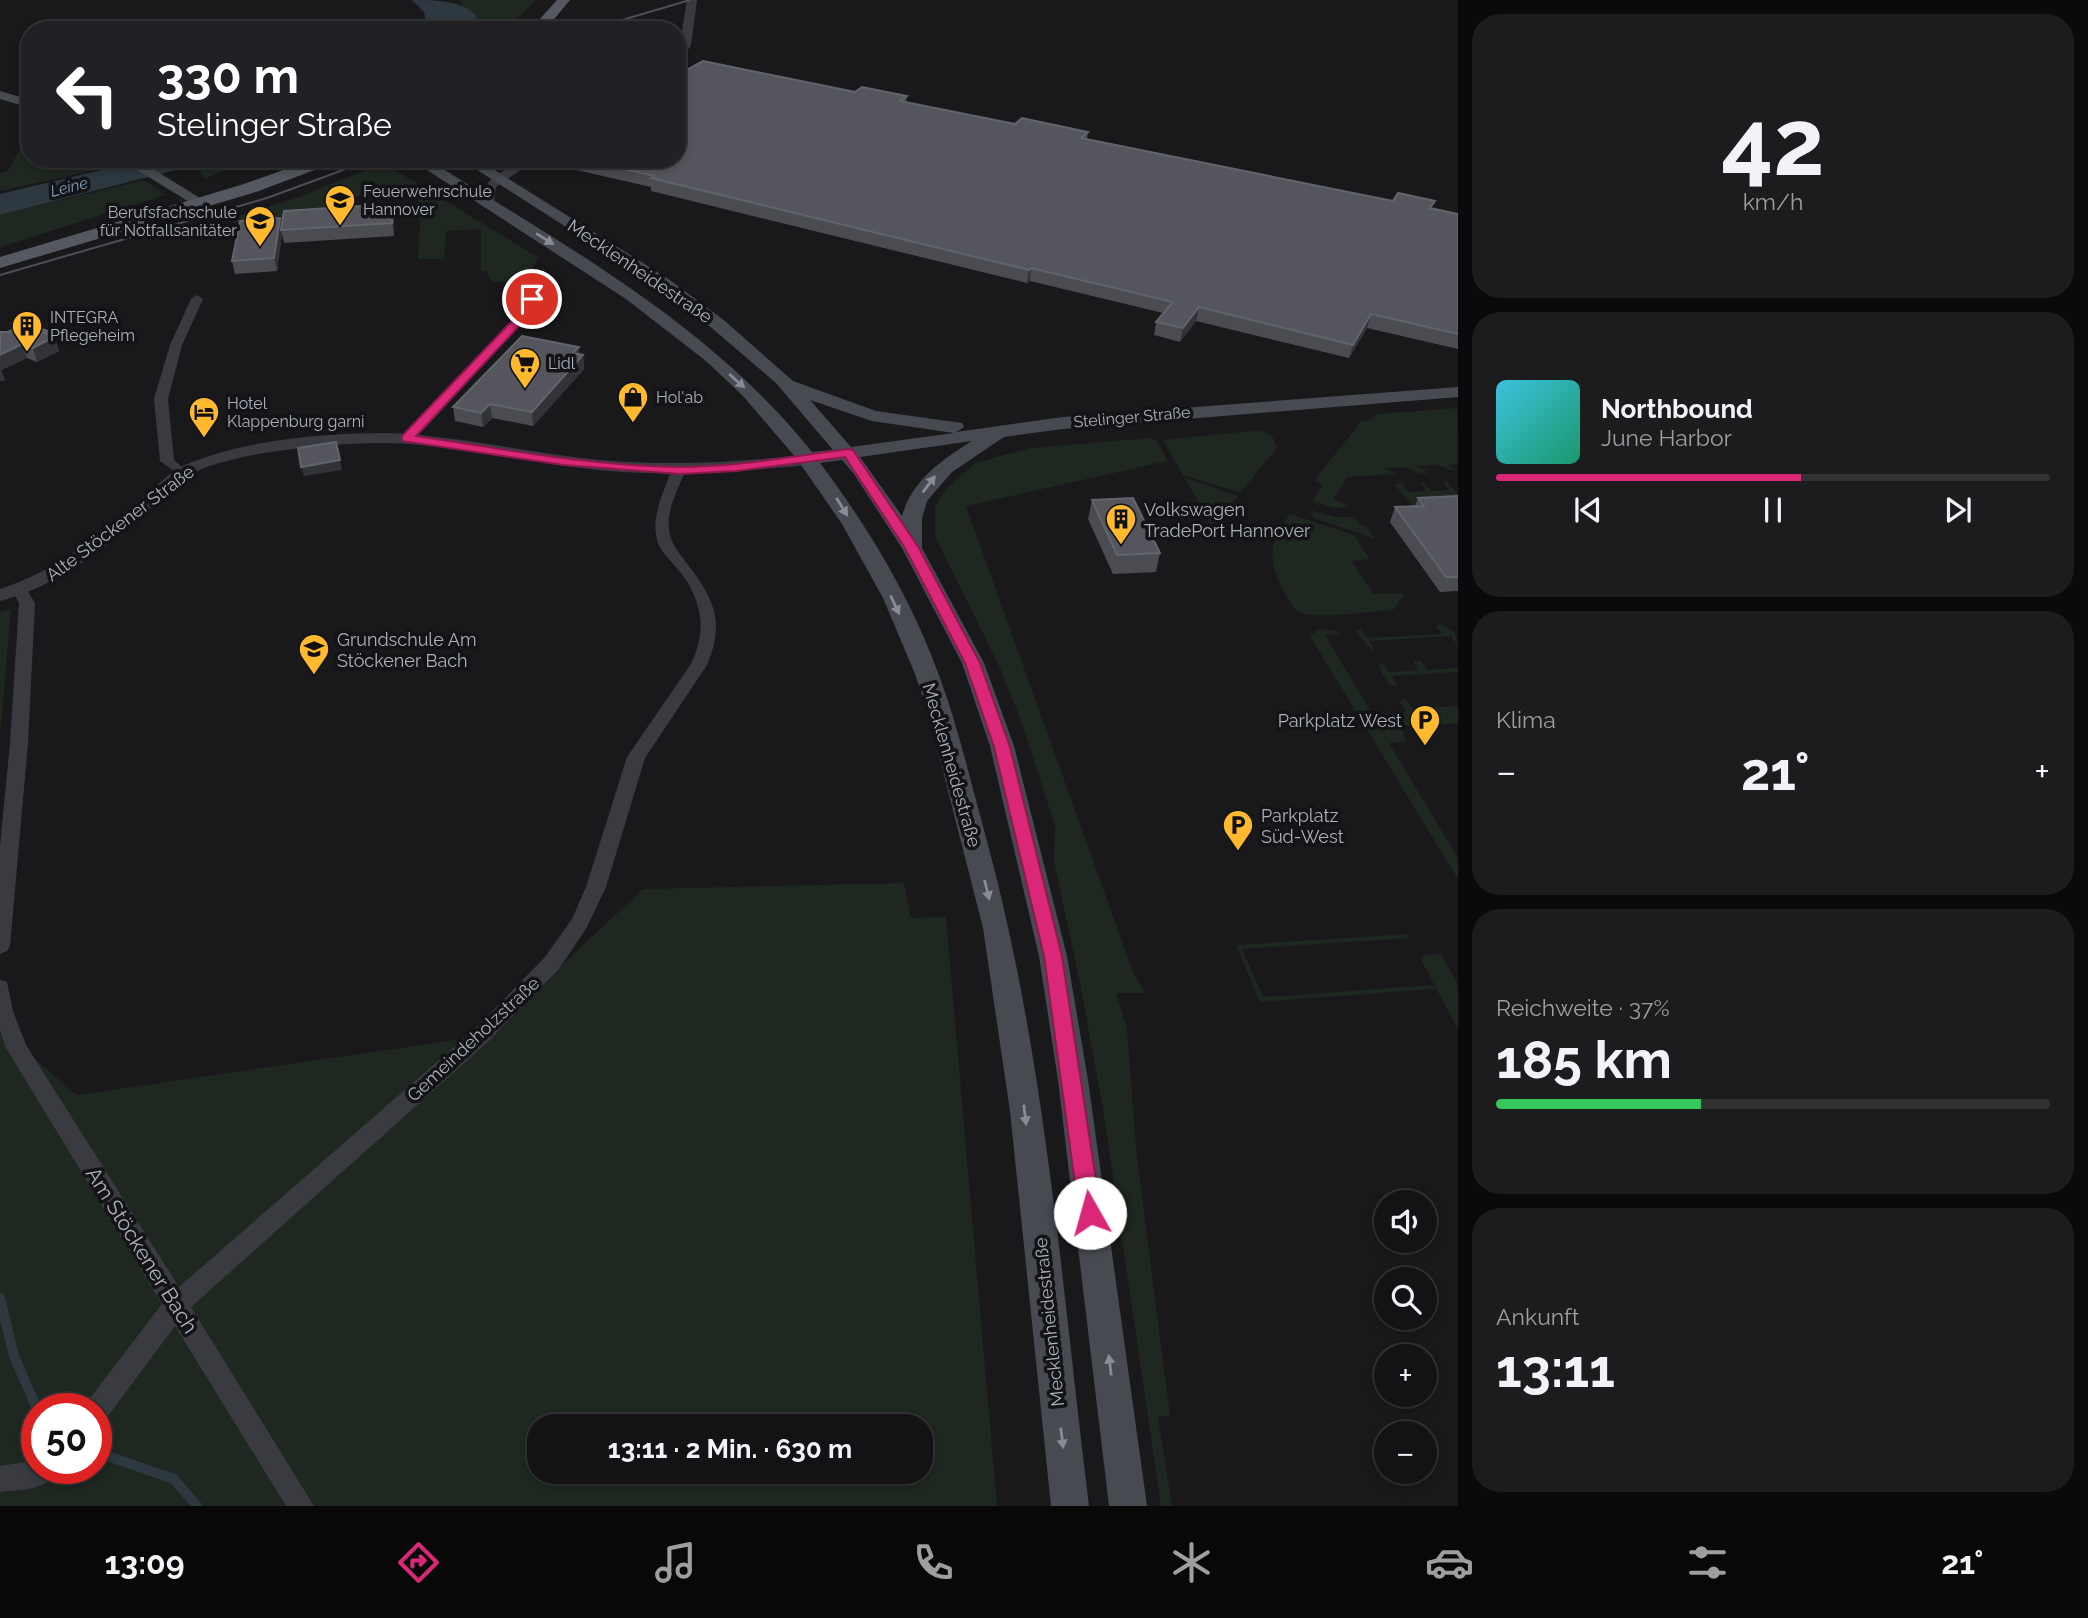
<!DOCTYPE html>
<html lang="de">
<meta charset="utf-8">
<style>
:root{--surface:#131315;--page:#1c1c1e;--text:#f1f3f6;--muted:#9d9ea0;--line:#323234;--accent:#db2777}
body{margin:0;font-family:Raleway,sans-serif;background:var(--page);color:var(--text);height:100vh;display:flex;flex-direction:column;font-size:26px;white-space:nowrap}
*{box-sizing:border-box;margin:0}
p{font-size:23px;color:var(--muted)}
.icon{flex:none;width:38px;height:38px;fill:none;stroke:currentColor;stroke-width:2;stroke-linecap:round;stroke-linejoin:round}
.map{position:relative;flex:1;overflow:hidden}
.details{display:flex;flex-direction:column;gap:14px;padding:14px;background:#0a0a0c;width:630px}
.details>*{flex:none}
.hud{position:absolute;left:21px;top:21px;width:665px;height:147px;border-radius:28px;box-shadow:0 4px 10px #0003,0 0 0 2px var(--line);background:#202124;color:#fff;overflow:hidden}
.fabs{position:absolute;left:1374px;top:1190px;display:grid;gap:14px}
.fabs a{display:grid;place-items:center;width:63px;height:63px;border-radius:50%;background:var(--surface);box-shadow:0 4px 10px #0003,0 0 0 2px var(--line);font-size:35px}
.speed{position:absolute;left:21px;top:1393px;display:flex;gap:14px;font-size:35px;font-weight:700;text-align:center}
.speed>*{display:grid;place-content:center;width:91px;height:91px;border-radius:50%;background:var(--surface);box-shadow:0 4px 10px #0003,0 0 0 2px var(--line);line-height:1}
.speed .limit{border:10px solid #d22;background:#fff;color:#111}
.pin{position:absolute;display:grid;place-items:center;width:60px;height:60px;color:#fff;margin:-30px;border:4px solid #fff;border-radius:50%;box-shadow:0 2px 7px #0007}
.me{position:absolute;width:77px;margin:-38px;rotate:353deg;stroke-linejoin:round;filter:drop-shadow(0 0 5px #0008)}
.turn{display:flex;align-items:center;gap:24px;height:147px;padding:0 21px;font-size:32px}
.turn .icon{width:91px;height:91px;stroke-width:2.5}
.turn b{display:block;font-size:49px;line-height:60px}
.big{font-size:52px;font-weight:700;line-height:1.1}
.details .card{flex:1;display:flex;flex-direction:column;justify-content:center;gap:10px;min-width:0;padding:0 24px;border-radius:28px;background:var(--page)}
.details .dial{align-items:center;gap:0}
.dial b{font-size:91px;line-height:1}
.song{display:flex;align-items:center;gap:21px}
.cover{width:84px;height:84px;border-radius:10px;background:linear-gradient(135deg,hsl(190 70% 55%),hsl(160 70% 35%))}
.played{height:7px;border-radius:4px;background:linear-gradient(90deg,var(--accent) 55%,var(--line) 55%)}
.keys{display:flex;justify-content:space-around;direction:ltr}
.heat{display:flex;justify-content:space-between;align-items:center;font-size:38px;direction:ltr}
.charge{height:10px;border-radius:5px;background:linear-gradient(90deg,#34c759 37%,var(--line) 0)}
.trip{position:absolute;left:527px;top:1414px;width:406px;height:70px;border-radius:28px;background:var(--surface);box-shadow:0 4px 10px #0003,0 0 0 2px var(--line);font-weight:700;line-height:70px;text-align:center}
.menu{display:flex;height:112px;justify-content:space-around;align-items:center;background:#080808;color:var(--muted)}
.menu .icon{width:49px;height:49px}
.menu .selected{color:var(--accent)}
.menu b{font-size:32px;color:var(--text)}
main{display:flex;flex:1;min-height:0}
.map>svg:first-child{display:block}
.green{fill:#1e2720;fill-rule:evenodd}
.water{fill:#2d3841}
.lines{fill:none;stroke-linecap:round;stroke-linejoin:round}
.stream{stroke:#2d3841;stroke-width:10}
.minor{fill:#3a3b41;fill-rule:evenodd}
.tertiary{fill:#3a3b41;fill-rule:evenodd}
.secondary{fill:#474a51;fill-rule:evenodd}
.primary{fill:#555860;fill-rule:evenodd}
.tram{stroke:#4c4f56;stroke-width:2}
.wall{fill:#4a4c51}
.shaded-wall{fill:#323337}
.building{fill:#55565d;stroke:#62646c;stroke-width:2}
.oneway{fill:#878c97}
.route{fill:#db2777;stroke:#8e194d;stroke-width:2}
.labels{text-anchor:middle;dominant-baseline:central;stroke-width:7;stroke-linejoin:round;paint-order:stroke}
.far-water-label{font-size:16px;font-style:italic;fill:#7f9eba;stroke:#141417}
.far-poi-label{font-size:16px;fill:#aab0bc;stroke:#141417;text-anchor:start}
.far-street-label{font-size:16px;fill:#aab0bc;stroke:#141417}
.street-label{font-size:18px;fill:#aab0bc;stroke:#141417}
.poi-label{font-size:18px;fill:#aab0bc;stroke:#141417;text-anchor:start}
.near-street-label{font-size:21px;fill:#aab0bc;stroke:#141417}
</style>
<main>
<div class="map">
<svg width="1458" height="1506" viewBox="0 0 1458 1506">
<rect width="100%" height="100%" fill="#19191c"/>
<g class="green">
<polygon points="459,0 536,0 505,30 473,30 476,25"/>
<polygon points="30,130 30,159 100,159 110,167 0,191 0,173 8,171"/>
<polygon points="218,159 258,159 205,178 195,166"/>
<polygon points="383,163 538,257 525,283 492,282 486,271 481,271 481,229 446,231 444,259 418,259 420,221 418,220 418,191 336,198 333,211 309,211 310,208 300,208 286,218 235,223 229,219 299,197"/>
<polygon points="144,180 165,195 0,247 0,215"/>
<polygon points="1457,408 1458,464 1449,465 1458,472 1437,465 1417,466 1429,473 1421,473 1404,467 1385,468 1396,474 1348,477 1333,499 1347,504 1344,507 1334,508 1312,501 1323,486 1315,480 1361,421 1371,420 1378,414"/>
<polygon points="1260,430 1272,436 1277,448 1240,493 1183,475 1163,440"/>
<polygon points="1150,438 1157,441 1168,461 966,506 1134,975 1146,993 1116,993 1127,1028 1136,1148 1170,1416 1158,1417 1172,1506 1161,1506 1104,1115 1081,988 1054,861 1055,826 1022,723 1000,668 935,536 935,507 945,490 975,463 1030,448"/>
<polygon points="1185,478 1238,496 1223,514 1218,538"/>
<polygon points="1443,482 1447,482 1458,494 1458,510 1418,512 1394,484 1402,484 1408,492 1426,491 1421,483 1424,483 1431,491 1449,490"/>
<polygon points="1310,510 1335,517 1353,517 1361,525 1366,525 1375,539 1314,518"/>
<path d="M1290 514 1354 535 1370 559 1351 561 1374 594 1405 593 1393 610C1373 611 1318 619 1301 613 1293 610 1289 600 1285 593 1267 561 1268 543 1290 514Z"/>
<polygon points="11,609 0,736 0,612"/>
<polygon points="1436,625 1443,625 1455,633 1458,646 1451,636 1369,641 1375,651 1372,651 1356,631 1361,629 1367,638 1442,634"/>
<polygon points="1319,629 1337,631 1339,634 1325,635 1372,714 1406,712 1400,702 1402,699 1406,699 1413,709 1458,706 1458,723 1400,726 1406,739 1404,742 1389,743 1458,858 1458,879 1310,636"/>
<path d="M1421 660 1427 670 1458 668V672L1392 676 1397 686C1387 686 1383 674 1378 666L1383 663 1389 672 1418 670 1413 661Z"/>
<path d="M904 883 911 918 946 917 997 1506H0V1029L77 1095 497 1034 567 960 643 889ZM37 1409H96V1468H37ZM539 1426H920V1472H539Z"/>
<polygon points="1406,934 1408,938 1242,949 1263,997 1433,985 1435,989 1260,1002 1236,945"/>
<polygon points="1441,954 1458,985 1458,1029 1421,960 1425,955"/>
</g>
<g class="water">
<path d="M412 0C435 0 464 0 477 17L473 30H428L424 12Z"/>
<polygon points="148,159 218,159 0,215 0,194"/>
</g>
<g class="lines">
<g class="stream">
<polyline points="0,1298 14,1356 37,1409"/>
<polyline points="96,1452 174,1479 197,1506"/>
</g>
<g class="minor">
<polygon points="197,295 203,299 182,345 168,399 174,460 189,473 182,477 160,461 154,399 170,345 191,299"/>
<polygon points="528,296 538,299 519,327 412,442 402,442 402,436 511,321"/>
<path d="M679 466 686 470C679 487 667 508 669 527 669 541 677 550 685 561 713 597 726 620 707 665L645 758 606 887 587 927 559 969 491 1039 191 1307 314 1506H286L175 1326 105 1420 96 1424V1409H84L87 1402 162 1304 6 1048 0 1031V980L7 982 13 1011 26 1045 179 1287 477 1027 545 957 572 919 586 887 627 757 691 664C699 646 704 627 698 607 683 549 635 564 665 487 669 479 670 468 679 466Z"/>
<polygon points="20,585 25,587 35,603 28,743 10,946 7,951 0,954 0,846 10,743 19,603 12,590"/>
<path d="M37 1458V1468H58C48 1492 22 1489 0 1492V1466L32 1461Z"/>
</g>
<g class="tertiary">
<polygon points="687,0 697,0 691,45 681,61 677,62"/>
<path d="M468 159H537L496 187 494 202 488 206 482 202C482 179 501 173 518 162L472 166 468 165Z"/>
<path d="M389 433C460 436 529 453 600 460 669 466 738 463 807 454L815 459C807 468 783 467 770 468 705 475 639 476 574 467 513 459 453 445 390 443 343 442 227 451 188 476 172 487 158 502 144 514 100 552 57 586 0 601V589C70 567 121 515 176 469 236 440 323 433 389 433Z"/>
</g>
<g class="secondary">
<polygon points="0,91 30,100 30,108 0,99"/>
<polygon points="119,159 137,159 208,203 206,206 196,206"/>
<path d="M410 159H427C565 246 709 323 812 452L833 450 776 383 713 329 655 284 460 159H477L667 278 725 321 793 381 876 411 962 423 964 427 956 432 1063 417 1458 387V397L1063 429 1004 437 952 472 927 501 922 518V548L984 663 1014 746 1067 956 1088 1080 1147 1506H1109L1058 1080 1039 956 990 746 962 663 902 548 854 474 842 460 820 463C869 528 912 600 940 678 958 727 970 779 984 830 1045 1050 1061 1280 1089 1506H1051L1010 1111 983 928 928 712 915 674 883 598 842 524 797 459 743 396 706 361 626 299ZM810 400 872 421 954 433 851 447ZM972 441C942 460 912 480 902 516L860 457Z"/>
</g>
<g class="primary">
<polygon points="557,0 570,0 545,30 530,30"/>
<polygon points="314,159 338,159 336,162 256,192 0,268 0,257 244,184"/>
</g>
<g class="tram">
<polyline points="588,30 690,0"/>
<polyline points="0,275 267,198 373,159"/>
</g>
</g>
<g class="wall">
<polygon points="907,96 906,102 1015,124 1088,132 1087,139 1458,214 1458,349 1367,328 1349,358 1196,321 1180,342 1154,335 1156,322 1163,313 1030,281 1027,283 651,191 651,187 572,169 572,159 677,159"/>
<polygon points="394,217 394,236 284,243 282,233 277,271 235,274 232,261 280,218 282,228"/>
<polygon points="0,332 50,335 54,337 59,351 37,362 27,358 1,370 5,380 0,381"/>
<polygon points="579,354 583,355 584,369 533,426 492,418 483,427 455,421 453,407"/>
<polygon points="1458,496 1458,591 1440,592 1390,522 1395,507 1415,506 1418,498"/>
<polygon points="1092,500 1160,553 1156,572 1113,574 1088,519"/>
</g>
<g class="shaded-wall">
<polygon points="392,204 394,217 394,236 392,223"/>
<polygon points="280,218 282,233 277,271 274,258"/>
<polygon points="1031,268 1030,281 1027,283 1029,270"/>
<polygon points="1199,307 1196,321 1180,342 1183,328"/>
<polygon points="1371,314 1367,328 1349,358 1353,345"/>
<polygon points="48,331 51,339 54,337 59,351 37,362 33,348 44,333"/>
<polygon points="22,344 27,358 1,370 5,380 0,381 0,355"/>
<polygon points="579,347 580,359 583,355 584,369 533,426 532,412"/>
<polygon points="490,404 492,418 483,427 481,413"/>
<polygon points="340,460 342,470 304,476 301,467"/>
</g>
<g class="building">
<polygon points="703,61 855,92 862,87 907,96 900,101 1015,124 1022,118 1088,132 1081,138 1393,201 1398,193 1435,201 1430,208 1458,214 1458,334 1371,314 1353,345 1199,307 1183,328 1156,322 1173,302 1031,268 1029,270 651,178 654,176 582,159 677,159 677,75"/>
<polygon points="392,204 392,223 281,230 284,211"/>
<polygon points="280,218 274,258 232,261 240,221"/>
<polygon points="25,324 48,331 44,333 54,337 33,348 22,344 0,355 0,332 8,332"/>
<polygon points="522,336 579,347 573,353 583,355 532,412 490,404 481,413 453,407"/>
<polygon points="336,442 340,460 301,467 298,448"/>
<polygon points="1458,496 1458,577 1446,577 1395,507 1424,506 1418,498"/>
<polygon points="1133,498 1160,553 1117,555 1092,500"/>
</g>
<defs><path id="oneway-solid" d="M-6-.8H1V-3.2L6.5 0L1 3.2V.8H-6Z" transform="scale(1.75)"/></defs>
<g class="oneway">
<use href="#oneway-solid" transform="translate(545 239) rotate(32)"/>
<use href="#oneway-solid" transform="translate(737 381) rotate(42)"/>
<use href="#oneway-solid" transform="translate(929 484) rotate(-53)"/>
<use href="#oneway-solid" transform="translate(842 507) rotate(58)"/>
<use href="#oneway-solid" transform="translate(895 605) rotate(65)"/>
<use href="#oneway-solid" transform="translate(987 890) rotate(76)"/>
<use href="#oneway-solid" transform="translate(1025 1115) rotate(83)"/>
<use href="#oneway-solid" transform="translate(1110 1365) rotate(-97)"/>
<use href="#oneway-solid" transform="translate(1062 1438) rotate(83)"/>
</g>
<path class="route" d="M529 296 538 299 519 326 416 436C503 449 591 466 679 467 736 467 793 456 849 449L853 450 919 548 980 663 1010 747 1062 956 1101 1213 1098 1220 1090 1223 1083 1220 1079 1213 1044 956 994 747 965 663 905 548 845 457 736 471 680 474 564 465 402 441V436L511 322Z"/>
<defs>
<g id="university-pin" transform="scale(1.575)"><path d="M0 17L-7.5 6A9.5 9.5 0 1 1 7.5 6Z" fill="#ffb92e" stroke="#141417"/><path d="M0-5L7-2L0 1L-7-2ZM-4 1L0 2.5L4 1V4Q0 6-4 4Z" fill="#111"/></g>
<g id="building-pin" transform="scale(1.575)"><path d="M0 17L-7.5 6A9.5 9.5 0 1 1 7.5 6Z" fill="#ffb92e" stroke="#141417"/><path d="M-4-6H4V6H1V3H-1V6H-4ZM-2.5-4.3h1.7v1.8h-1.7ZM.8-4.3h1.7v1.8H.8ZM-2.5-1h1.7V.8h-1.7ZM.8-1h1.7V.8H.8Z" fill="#111"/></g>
<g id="supermarket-pin" transform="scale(1.575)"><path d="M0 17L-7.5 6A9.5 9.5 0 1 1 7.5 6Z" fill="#ffb92e" stroke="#141417"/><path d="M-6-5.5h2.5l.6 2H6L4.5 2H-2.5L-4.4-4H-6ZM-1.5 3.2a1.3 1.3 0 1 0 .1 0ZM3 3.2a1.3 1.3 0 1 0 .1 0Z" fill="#111"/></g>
<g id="shop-pin" transform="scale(1.575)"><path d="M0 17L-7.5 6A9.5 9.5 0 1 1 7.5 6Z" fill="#ffb92e" stroke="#141417"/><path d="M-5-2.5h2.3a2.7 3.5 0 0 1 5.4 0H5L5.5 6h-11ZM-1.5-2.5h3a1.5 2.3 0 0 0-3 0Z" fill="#111"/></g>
<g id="hotel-pin" transform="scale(1.575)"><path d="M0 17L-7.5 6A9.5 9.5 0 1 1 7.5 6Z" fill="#ffb92e" stroke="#141417"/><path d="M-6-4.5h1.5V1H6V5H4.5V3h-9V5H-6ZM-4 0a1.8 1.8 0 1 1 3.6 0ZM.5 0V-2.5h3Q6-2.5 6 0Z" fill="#111"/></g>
<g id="school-pin" transform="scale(1.575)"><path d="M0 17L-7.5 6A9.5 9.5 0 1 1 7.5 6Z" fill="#ffb92e" stroke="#141417"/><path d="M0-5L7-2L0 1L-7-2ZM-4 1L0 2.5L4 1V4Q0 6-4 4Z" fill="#111"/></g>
<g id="parking-pin" transform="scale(1.575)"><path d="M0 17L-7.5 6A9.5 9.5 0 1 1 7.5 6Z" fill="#ffb92e" stroke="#141417"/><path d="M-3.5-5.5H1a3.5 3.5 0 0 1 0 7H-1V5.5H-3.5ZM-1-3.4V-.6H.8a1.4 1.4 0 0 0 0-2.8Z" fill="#111"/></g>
</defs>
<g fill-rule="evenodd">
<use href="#university-pin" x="340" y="200"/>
<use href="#university-pin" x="260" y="221"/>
<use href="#building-pin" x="27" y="326"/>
<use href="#supermarket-pin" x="525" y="363"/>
<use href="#shop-pin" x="633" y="397"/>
<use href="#hotel-pin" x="204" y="412"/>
<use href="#building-pin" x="1121" y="519"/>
<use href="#school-pin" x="314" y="649"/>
<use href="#parking-pin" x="1425" y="720"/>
<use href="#parking-pin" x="1238" y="825"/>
</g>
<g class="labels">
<g class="far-water-label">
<text transform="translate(69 187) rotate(-14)">Leine</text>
</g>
<g class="far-poi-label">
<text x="363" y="191">Feuerwehrschule<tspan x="363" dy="18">Hannover</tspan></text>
<text x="237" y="212" text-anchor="end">Berufsfachschule<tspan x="237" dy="18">für Notfallsanitäter</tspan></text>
<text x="50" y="317">INTEGRA<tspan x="50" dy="18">Pflegeheim</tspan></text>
<text x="548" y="363">Lidl</text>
<text x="656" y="397">Hol'ab</text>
<text x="227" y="403">Hotel<tspan x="227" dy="18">Klappenburg garni</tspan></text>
</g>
<g class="far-street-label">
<text transform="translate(1132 417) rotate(-5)">Stelinger Straße</text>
</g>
<g class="street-label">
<text transform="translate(640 271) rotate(34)">Mecklenheidestraße</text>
<text transform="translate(120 523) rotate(-37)">Alte Stöckener Straße</text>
<text transform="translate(952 765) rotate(74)">Mecklenheidestraße</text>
<text transform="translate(473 1039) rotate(-43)">Gemeindeholzstraße</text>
<text transform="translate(1049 1322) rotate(-96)">Mecklenheidestraße</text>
</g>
<g class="poi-label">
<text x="1144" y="509">Volkswagen<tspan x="1144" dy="21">TradePort Hannover</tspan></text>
<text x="337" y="639">Grundschule Am<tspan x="337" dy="21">Stöckener Bach</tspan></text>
<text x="1402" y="720" text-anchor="end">Parkplatz West</text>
<text x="1261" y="815">Parkplatz<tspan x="1261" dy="21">Süd-West</tspan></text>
</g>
<g class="near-street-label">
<text transform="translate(142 1250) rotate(58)">Am Stöckener Bach</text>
</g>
</g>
</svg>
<div class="fabs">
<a><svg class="icon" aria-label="sound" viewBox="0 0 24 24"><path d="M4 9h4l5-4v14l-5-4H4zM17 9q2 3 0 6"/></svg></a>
<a><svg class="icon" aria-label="search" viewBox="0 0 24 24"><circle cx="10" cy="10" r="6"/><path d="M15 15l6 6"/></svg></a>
<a>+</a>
<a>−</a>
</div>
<div class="speed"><div class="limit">50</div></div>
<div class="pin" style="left:532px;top:299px;background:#d93025"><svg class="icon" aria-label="arrive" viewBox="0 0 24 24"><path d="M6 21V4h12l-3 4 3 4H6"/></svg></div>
<svg class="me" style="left:1090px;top:1213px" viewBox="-20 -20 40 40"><circle r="19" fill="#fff"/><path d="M0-13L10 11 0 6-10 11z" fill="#db2777"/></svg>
<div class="trip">13:11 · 2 Min. · 630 m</div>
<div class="hud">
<div class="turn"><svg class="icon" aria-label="left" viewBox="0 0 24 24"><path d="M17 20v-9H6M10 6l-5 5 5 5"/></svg><div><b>330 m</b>Stelinger Straße</div></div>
</div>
</div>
<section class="details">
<div class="card dial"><b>42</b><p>km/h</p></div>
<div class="card">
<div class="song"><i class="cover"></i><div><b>Northbound</b><p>June Harbor</p></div></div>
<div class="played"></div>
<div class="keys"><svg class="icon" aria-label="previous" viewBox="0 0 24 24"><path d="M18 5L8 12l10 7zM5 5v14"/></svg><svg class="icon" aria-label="pause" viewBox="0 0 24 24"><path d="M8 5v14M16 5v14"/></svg><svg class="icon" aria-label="next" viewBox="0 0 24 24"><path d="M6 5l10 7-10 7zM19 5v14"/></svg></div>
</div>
<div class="card"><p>Klima</p>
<div class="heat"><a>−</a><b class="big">21°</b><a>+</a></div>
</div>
<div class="card"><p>Reichweite · 37%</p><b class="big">185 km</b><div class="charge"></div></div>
<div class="card"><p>Ankunft</p><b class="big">13:11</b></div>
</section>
</main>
<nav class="menu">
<b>13:09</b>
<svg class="icon selected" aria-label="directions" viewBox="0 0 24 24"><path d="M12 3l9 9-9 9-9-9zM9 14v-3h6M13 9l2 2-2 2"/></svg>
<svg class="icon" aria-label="music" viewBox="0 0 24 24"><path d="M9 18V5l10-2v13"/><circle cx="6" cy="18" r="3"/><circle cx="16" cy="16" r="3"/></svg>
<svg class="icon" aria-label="phone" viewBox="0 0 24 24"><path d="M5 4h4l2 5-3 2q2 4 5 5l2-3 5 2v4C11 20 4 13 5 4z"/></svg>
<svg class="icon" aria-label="climate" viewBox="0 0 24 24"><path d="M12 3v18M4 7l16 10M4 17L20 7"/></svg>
<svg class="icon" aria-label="car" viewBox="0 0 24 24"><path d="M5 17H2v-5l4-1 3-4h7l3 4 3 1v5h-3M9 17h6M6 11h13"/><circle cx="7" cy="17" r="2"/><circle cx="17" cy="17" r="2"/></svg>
<svg class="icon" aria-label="filters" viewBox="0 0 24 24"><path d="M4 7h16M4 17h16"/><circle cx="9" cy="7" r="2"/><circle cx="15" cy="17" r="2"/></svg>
<b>21°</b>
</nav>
